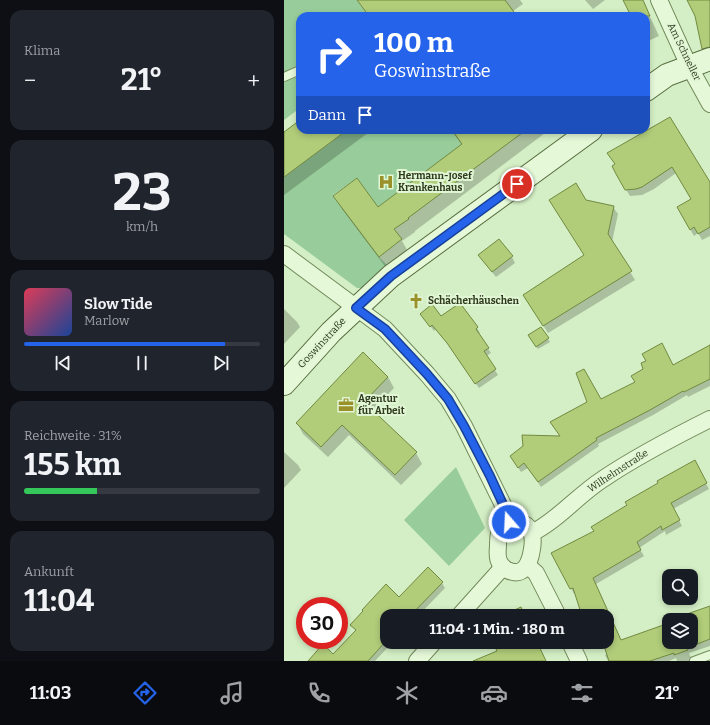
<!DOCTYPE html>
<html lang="de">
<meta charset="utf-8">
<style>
:root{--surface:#171b24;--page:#20242c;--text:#f1f3f6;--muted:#9ea1a6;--line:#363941;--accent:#2563eb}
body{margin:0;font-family:Bitter,serif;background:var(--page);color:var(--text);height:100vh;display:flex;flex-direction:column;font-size:15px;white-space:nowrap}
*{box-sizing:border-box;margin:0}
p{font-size:13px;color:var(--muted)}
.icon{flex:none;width:22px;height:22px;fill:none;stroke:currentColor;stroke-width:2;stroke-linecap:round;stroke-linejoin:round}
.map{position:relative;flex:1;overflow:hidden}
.side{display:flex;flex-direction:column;gap:10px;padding:10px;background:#0d0f14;width:284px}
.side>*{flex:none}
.hud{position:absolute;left:12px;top:12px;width:354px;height:122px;border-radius:12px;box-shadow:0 2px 6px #0003;background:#2563eb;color:#fff;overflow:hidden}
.controls{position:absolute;left:378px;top:569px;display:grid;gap:8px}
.controls a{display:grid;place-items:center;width:36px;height:36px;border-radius:8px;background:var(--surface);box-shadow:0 2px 6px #0003;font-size:20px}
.speed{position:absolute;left:12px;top:597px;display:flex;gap:8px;font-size:20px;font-weight:700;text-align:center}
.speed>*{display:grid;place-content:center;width:52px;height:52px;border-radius:50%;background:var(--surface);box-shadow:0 2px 6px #0003;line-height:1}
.speed .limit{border:6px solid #d22;background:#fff;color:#111}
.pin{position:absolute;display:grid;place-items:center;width:34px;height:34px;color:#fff;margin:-17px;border:2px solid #fff;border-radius:50%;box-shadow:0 1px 4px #0007}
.me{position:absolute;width:44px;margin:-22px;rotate:341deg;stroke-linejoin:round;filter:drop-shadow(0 0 3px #0008)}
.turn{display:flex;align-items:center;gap:14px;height:84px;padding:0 12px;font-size:18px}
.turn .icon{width:52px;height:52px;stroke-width:2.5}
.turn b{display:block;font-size:28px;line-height:34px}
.then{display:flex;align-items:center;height:38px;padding:0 12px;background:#0003;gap:8px;font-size:15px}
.big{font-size:30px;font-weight:700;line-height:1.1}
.side .card{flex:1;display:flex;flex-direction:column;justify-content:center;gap:6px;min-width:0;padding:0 14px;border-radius:12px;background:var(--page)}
.side .dial{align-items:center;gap:0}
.dial b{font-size:52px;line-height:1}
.song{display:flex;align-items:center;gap:12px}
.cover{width:48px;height:48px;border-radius:6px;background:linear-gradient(135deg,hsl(350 70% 55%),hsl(220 70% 35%))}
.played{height:4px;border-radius:2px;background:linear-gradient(90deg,var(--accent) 85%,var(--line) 85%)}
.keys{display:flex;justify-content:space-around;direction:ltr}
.heat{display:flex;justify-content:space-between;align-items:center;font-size:22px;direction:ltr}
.charge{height:6px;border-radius:3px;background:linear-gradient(90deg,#34c759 31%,var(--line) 0)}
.trip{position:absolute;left:96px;top:609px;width:234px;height:40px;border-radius:12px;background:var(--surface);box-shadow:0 2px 6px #0003;font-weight:700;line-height:40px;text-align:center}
.dock{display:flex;height:64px;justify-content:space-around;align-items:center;background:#090b0e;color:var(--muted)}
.dock .icon{width:28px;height:28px}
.dock .current{color:var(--accent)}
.dock b{font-size:18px;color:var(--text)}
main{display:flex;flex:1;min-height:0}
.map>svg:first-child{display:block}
.green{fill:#98cd9b}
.shadow{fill:#0003}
.building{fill:#b1cd7a;stroke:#728a40}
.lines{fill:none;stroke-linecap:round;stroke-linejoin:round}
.lane-casing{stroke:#748a5b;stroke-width:10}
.street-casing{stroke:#748a5b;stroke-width:18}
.secondary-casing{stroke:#586c3e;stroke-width:24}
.lane{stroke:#e5f9d9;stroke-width:8}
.street{stroke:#e5f9d9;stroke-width:16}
.secondary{stroke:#e5f9d9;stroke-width:22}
.route-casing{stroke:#184099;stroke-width:10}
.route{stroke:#2563eb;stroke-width:7}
.labels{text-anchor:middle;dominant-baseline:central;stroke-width:4;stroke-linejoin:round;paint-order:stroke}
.street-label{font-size:10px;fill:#2f3a1f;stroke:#e1f6d5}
.poi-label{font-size:10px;font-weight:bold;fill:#2f3a1f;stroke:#e1f6d5;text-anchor:start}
</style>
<main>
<section class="side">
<div class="card"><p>Klima</p>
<div class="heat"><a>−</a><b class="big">21°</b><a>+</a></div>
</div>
<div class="card dial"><b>23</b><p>km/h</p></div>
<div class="card">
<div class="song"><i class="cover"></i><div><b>Slow Tide</b><p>Marlow</p></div></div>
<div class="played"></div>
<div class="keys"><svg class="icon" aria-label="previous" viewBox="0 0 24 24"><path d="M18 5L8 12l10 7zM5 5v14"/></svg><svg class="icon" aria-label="pause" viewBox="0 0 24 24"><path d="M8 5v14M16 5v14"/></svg><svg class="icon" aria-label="next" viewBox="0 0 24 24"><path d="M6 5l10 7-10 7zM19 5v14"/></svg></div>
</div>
<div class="card"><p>Reichweite · 31%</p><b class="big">155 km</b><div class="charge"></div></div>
<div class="card"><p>Ankunft</p><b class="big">11:04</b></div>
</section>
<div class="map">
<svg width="426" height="661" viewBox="0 0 426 661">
<rect width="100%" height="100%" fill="#d4efc5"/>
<g class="green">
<polygon points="0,0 73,0 83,14 80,16 16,16 16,108 0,120"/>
<polygon points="63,130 168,130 179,144 94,207 73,178 49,195 95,257 106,268 81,288 73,288 0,234 0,177"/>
<polygon points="172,467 201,528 165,566 120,520"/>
</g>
<g class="shadow">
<polygon points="74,0 236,0 239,4 229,11 232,16 84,16"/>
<polygon points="301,0 321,0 309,9"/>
<polygon points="340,0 358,0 375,36 362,42 362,16 348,16"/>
<polygon points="386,118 426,185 426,236 418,240 414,233 410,236 394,208 408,199 392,173 370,189 358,195 346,196 332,174"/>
<polygon points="16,121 16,130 88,130 0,195 0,133"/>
<polygon points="167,130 265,130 131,231 131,232 118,241 125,253 103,269 58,209 51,196 94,208 178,145"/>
<polygon points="302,200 329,207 334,214 328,242 351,280 264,333 245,303 301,256"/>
<polygon points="228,257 231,263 212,277 199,261"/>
<polygon points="0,309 13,322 16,327 0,344"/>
<polygon points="157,317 193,328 196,333 194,334 207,353 202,356 214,375 195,388 167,348 152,329 150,331 141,319"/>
<polygon points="256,328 266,342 254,349 246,338"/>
<polygon points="426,344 426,386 404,397 403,395 369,415 314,444 315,446 257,487 244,468 237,472 230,461 277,437 317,401 389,366 425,347 425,345"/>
<polygon points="104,377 110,388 88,411 132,453 138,464 117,485 65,435 44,457 19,434 13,423"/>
<polygon points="0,452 14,465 17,470 0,488 0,490"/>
<polygon points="410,462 425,489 389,509 398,526 382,535 381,531 355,548 360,556 312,584 337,641 385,624 385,642 407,642 407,620 397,620 426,607 426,646 405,653 408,661 393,661 392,658 385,661 324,661 321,655 324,653 320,642 323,642 323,616 299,616 292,593 290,594 287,588 311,532 344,505"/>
<polygon points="144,569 158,583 161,588 134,616 103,616 103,642 109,642 91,661 73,661 72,631 68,625 115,599"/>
</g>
<g class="building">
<polygon points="73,0 221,0 233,16 85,16"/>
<polygon points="339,0 359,0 366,16 347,16"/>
<polygon points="403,0 426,0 426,47 418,49 411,16"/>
<polygon points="386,117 426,182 426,227 414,234 410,227 406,230 393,207 407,199 388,167 358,187 352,189 341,190 332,174 328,166 331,164 323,153"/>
<polygon points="16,120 16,130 63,130 0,177 0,132"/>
<polygon points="168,130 242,130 124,218 125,219 110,229 118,239 95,257 49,196 73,178 94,207 178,144"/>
<polygon points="292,183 302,200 330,206 324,234 348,271 259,326 239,295 300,255 265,200"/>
<polygon points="215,239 229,256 208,272 194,255"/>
<polygon points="176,303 194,327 192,329 205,348 200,351 212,369 191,384 163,343 148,325 146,327 136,314 148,304 157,316"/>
<polygon points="257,327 265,338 252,347 244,335"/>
<polygon points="378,343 389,365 426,345 426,379 400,392 399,391 366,410 312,438 313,440 254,482 240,463 234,468 226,456 239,446 238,435 276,436 266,422 303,402 292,373 300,369 317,399 351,382 347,376 359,369 357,363 362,361 358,354"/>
<polygon points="79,352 104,377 80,402 133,452 111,475 58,425 37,447 12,423"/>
<polygon points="411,460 423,483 387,503 396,520 378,530 377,526 353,542 357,550 309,578 337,640 385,623 385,642 407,642 407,620 394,620 400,618 400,615 426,606 426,639 403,648 404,650 390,655 390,653 366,661 325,661 320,646 323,645 323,616 298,616 289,588 286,589 267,553 310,531 307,527 343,505 341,502 374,483 373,481"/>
<polygon points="144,567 159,582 126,616 103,616 103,640 84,661 24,661 39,644 49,654 72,630 66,625 79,611 78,610 102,584 115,597"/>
<polygon points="237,607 241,616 218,616"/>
<polygon points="213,642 253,642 262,661 189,661 213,651 212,649 216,647"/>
</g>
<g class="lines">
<g class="lane-casing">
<g id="lane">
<polyline points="0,77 16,70"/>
<polyline points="410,661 426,655"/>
</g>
</g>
<g class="street-casing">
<g id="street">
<polyline points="375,0 405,66 426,104"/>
<polyline points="0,254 101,329 143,374 164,399 180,426 223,513 225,522"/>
<path d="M225 522C245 520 251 531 248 549 246 563 240 578 223 570 213 564 213 556 214 546 214 542 214 537 215 534 217 528 221 526 225 522Z"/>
<path d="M248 533C274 520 294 495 319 479 353 456 390 437 426 419"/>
<polyline points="244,566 252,573 274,616"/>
<polyline points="175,616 219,567"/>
<polyline points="286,642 295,661"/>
<polyline points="133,661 150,642"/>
</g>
</g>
<g class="secondary-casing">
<g id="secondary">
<polyline points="362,90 383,75 426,59"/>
<polyline points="0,384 47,332 107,276 307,130"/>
</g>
</g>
<use href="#lane" class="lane"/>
<use href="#street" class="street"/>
<use href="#secondary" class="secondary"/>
</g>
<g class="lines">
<g class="route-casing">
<polyline id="route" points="225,522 223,513 206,476 180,426 164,399 143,374 101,329 72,308 107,276 233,184"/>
</g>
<use href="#route" class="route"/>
</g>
<defs>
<g id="hospital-bare" transform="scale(1.2)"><path d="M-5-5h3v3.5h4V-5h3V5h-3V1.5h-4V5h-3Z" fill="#9a912a" stroke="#e1f6d5" stroke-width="2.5" paint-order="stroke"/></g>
<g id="church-bare" transform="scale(1.2)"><path d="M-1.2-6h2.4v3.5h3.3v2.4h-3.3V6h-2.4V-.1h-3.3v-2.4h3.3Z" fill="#9a912a" stroke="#e1f6d5" stroke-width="2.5" paint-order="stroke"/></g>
<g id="office-bare" transform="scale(1.2)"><path d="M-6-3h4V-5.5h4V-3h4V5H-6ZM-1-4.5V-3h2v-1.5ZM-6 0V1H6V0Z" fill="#9a912a" stroke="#e1f6d5" stroke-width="2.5" paint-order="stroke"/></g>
</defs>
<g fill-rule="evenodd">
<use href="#hospital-bare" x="102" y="182"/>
<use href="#church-bare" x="132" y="301"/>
<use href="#office-bare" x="62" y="405"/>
</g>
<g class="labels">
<g class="street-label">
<text transform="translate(400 52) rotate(64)">Am Schneller</text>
<text transform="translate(38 343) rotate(-47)">Goswinstraße</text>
<text transform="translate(334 471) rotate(-33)">Wilhelmstraße</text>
</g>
<g class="poi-label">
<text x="114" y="176">Hermann-Josef<tspan x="114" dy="12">Krankenhaus</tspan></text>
<text x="144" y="301">Schächerhäuschen</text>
<text x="74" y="399">Agentur<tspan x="74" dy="12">für Arbeit</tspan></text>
</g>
</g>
</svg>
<div class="controls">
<a><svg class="icon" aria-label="search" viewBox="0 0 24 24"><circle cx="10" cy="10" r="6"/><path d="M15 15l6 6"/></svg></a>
<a><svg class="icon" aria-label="layers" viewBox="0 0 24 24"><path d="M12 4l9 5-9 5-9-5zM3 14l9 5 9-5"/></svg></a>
</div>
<div class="speed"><div class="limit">30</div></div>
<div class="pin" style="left:233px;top:184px;background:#d93025"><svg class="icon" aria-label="arrive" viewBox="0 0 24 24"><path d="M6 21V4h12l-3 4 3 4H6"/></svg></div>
<svg class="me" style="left:225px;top:522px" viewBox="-20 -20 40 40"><circle r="17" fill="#2563eb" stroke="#fff" stroke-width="3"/><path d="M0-11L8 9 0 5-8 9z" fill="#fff"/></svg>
<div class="trip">11:04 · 1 Min. · 180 m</div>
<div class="hud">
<div class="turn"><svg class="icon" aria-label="right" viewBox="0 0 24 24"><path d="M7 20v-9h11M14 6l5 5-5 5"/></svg><div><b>100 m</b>Goswinstraße</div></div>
<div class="then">Dann<svg class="icon" aria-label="arrive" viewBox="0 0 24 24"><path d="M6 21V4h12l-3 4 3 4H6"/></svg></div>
</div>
</div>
</main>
<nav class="dock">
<b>11:03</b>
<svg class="icon current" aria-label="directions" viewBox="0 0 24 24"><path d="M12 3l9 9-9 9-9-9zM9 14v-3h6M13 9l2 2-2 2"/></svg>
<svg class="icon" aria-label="music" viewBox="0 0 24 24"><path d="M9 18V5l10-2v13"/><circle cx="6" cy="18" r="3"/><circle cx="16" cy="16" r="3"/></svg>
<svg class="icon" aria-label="phone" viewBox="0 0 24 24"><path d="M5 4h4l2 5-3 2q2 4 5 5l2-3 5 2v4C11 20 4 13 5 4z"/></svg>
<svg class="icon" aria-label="climate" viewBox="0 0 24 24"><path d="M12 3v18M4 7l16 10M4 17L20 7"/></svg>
<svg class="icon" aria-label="car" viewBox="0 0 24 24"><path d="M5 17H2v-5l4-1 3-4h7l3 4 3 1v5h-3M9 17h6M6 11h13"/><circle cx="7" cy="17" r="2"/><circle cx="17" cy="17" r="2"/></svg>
<svg class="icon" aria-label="filters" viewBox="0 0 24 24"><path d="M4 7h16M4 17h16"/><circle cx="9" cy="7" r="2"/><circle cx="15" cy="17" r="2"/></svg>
<b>21°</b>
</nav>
